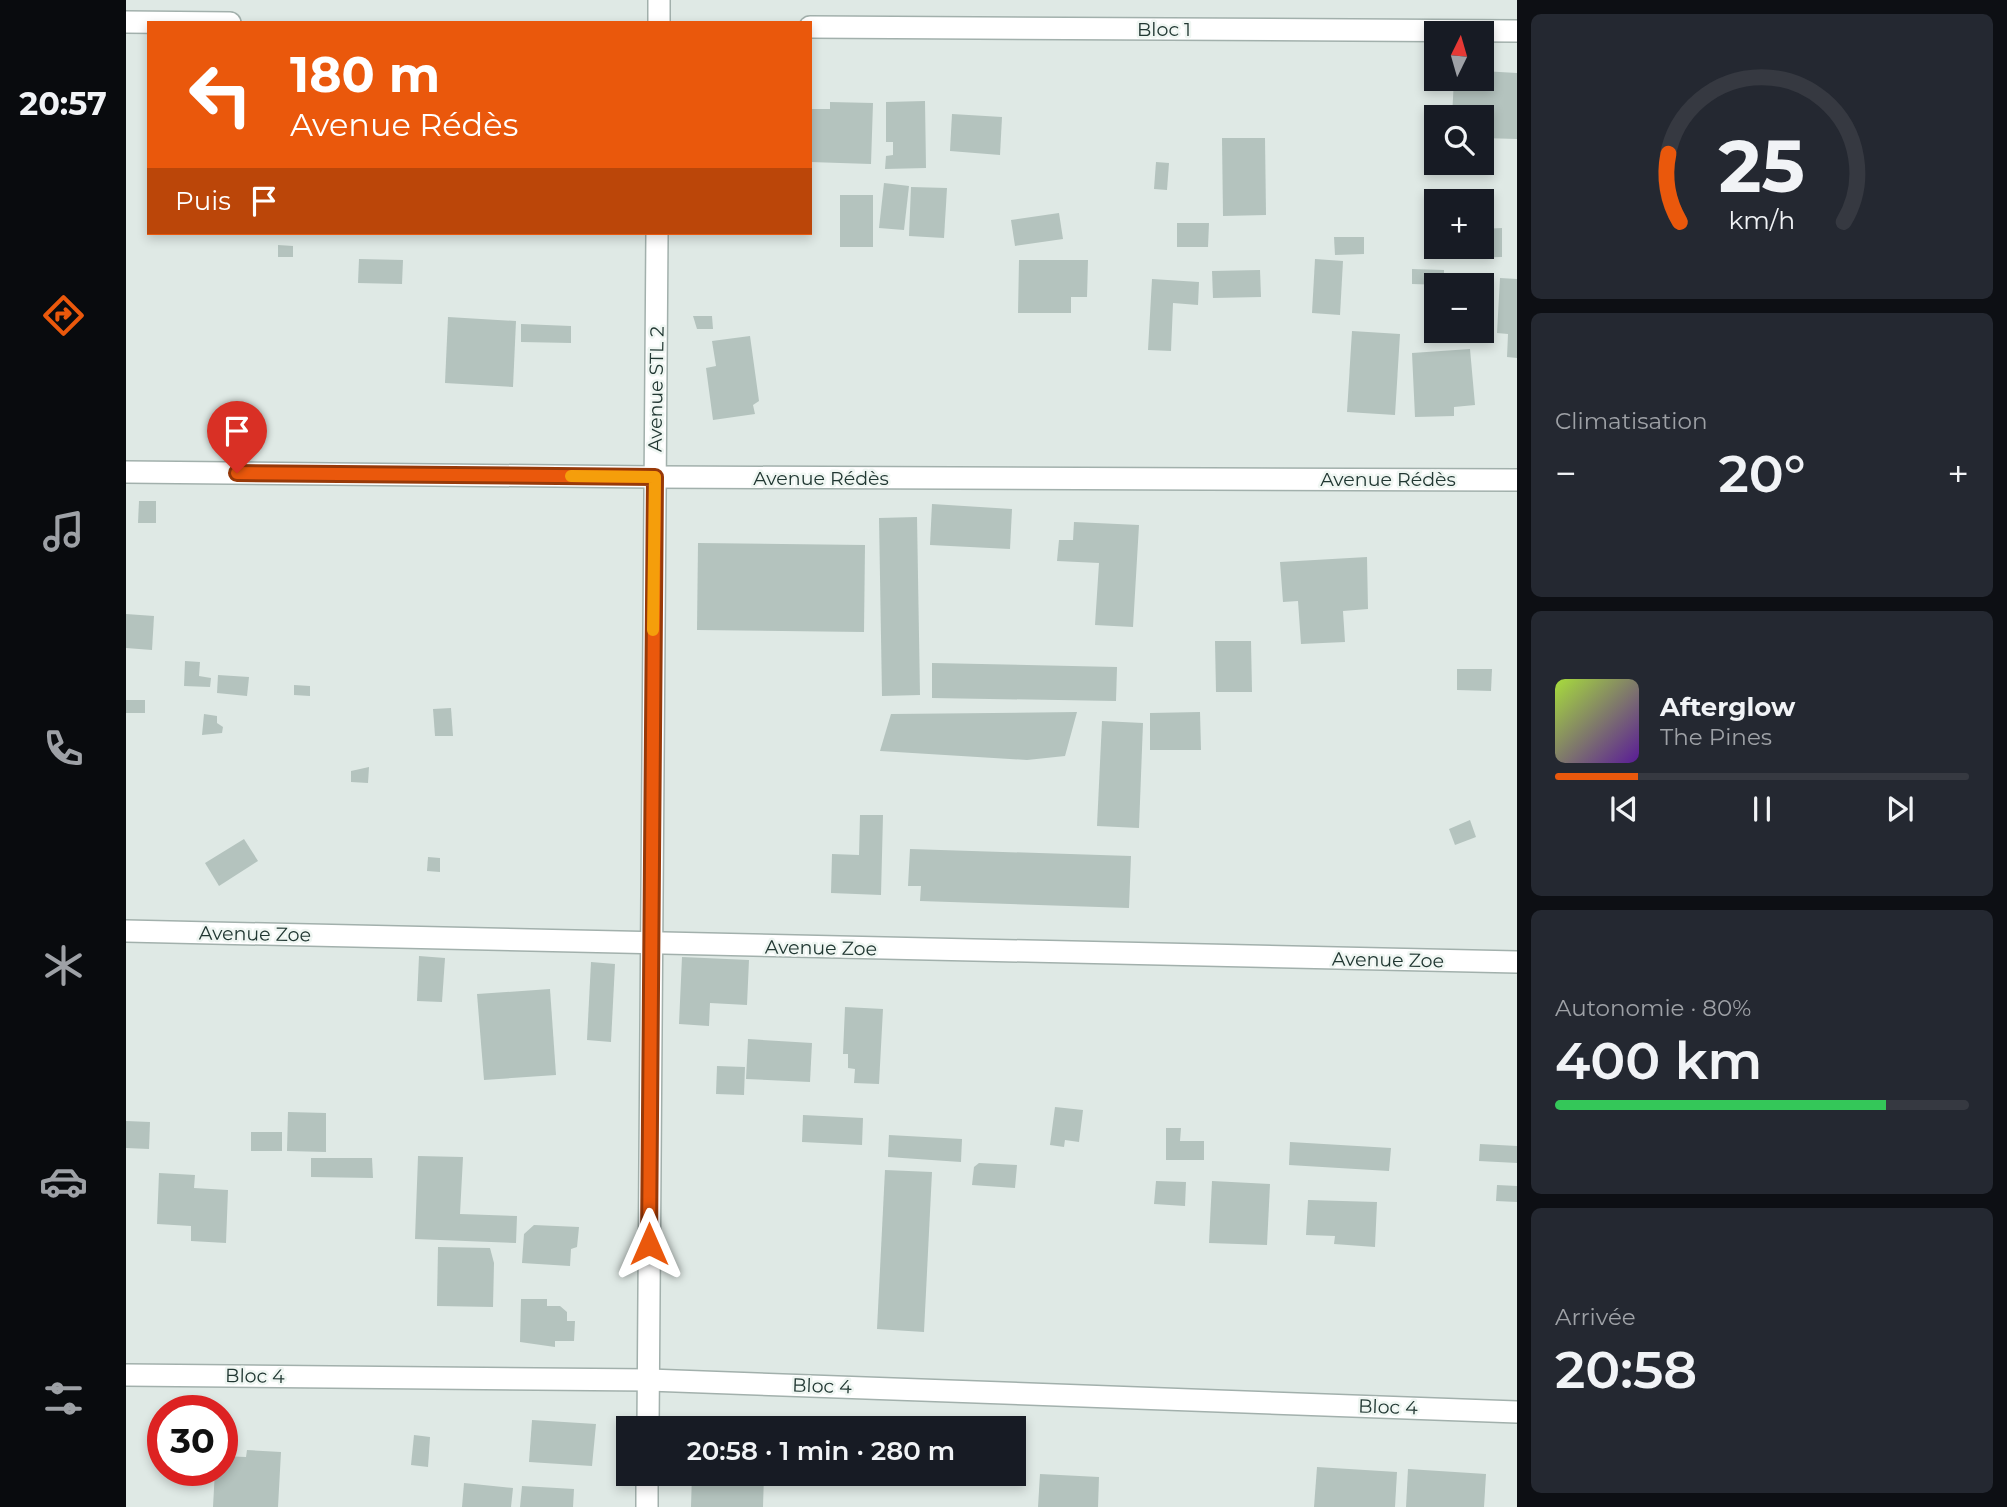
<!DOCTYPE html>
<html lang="fr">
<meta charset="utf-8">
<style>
:root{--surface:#171b24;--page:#242831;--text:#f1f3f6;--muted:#9ea1a6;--line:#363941;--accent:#ea580c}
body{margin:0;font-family:Montserrat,sans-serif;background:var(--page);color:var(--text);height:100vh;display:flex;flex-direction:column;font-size:26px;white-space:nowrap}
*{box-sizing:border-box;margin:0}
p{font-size:23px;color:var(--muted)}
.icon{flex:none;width:38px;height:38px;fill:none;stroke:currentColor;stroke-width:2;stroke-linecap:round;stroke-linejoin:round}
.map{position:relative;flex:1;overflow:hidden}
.details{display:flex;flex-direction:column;gap:14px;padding:14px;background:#0d0f14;width:490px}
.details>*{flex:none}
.guide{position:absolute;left:21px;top:21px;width:665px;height:214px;border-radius:0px;box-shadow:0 4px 10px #0003;background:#ea580c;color:#fff;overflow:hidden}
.needle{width:46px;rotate:5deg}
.controls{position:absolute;left:1298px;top:21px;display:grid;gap:14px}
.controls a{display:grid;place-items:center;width:70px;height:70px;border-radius:0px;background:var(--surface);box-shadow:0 4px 10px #0003;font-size:35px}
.speed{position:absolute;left:21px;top:1395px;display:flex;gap:14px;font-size:35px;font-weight:700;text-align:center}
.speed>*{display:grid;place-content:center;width:91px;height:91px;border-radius:50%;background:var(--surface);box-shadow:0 4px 10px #0003;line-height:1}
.speed .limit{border:10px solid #d22;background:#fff;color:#111}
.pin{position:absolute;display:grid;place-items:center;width:60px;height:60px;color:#fff;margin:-72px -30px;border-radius:50% 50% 50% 0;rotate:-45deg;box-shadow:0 0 7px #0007}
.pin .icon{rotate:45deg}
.me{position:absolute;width:77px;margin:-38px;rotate:0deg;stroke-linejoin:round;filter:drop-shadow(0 0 5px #0008)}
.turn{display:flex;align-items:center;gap:24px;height:147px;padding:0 28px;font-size:32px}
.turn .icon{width:91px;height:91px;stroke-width:2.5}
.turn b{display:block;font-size:49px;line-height:60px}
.then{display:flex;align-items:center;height:66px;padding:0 28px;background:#0003;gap:14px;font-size:26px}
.big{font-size:52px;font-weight:600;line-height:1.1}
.details .tile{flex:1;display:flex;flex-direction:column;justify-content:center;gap:10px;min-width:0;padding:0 24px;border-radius:10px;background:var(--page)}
.details .dial{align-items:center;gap:0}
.dial svg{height:182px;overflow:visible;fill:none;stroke:var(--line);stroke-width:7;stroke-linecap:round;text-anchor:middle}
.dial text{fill:var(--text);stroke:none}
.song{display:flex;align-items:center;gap:21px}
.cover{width:84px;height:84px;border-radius:10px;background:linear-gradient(135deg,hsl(80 70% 55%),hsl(270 70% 35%))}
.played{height:7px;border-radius:4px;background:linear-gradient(90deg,var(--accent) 20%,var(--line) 20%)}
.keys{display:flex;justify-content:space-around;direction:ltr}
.heat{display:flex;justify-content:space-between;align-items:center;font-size:38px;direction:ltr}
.charge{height:10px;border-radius:5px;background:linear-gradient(90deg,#34c759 80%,var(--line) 0)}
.trip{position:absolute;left:490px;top:1416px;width:410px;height:70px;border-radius:0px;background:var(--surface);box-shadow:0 4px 10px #0003;font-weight:600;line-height:70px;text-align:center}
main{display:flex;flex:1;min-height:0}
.tab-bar{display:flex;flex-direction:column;width:126px;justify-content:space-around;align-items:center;background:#090b0e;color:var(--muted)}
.tab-bar .icon{width:49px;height:49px}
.tab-bar .active{color:var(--accent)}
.tab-bar b{font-size:32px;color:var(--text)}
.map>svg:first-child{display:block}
.building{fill:#b4c3be}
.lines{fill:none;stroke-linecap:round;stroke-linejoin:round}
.minor-casing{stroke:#a2b0ac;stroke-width:24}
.minor{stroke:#fff;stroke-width:21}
.route-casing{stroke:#983908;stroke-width:18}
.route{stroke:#ea580c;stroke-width:12}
.slow{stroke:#f59e0b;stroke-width:12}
.labels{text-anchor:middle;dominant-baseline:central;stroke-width:5;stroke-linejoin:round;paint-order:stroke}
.street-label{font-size:19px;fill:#213732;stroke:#eff6f2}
</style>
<main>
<nav class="tab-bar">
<b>20:57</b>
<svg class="icon active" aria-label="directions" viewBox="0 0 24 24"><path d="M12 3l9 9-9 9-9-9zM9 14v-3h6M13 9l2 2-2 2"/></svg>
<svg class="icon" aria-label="music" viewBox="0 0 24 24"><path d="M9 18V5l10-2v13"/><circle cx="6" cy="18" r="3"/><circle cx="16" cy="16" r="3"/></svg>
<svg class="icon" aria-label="phone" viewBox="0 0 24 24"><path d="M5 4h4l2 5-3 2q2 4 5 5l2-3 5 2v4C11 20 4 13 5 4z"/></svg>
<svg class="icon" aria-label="climate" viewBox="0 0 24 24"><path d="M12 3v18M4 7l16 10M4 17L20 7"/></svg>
<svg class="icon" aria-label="car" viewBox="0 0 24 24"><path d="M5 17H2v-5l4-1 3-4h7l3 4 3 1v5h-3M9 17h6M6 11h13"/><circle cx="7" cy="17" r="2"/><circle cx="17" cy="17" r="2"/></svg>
<svg class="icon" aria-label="filters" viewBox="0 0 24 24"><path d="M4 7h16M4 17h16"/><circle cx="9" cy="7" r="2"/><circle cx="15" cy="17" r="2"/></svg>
</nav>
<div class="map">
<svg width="1391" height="1507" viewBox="0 0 1391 1507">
<rect width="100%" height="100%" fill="#dfe9e5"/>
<g class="building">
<polygon points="1356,71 1391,73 1391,139 1356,138 1356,117 1326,117 1328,79 1356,79"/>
<polygon points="799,101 800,168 759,169 760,156 767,155 767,142 760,142 760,102"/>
<polygon points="704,102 747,103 745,164 684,162 684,109 704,109"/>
<polygon points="826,114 876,117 874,155 824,151"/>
<polygon points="1096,138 1139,138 1140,215 1097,216"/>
<polygon points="1030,162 1043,163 1041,190 1028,189"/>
<polygon points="758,183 783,186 778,230 753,228"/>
<polygon points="785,187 821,188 818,238 783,236"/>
<rect x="714" y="195" width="33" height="52"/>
<polygon points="933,213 937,239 889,246 885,220"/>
<polygon points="1051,223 1083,223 1082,247 1051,247"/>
<polygon points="1376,228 1376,257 1303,259 1302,230 1311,230 1311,247 1356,247 1356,229"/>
<polygon points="1208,237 1238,237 1238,254 1209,255"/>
<polygon points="152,245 167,246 167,257 152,257"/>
<polygon points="233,259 277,260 276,284 232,283"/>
<polygon points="1189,259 1217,261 1214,315 1186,313"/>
<polygon points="893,260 962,260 961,297 945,297 945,313 892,313"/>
<polygon points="1286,269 1318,270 1318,285 1286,284"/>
<polygon points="1134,270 1135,297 1087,298 1086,271"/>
<polygon points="1374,278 1391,279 1391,358 1381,357 1382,334 1371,333"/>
<polygon points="1026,279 1073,282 1072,305 1047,303 1045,351 1022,350"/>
<polygon points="567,316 586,316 587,329 571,329"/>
<polygon points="322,317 390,321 387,387 319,383"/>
<polygon points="395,324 445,326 445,343 395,342"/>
<polygon points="1226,331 1274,334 1269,415 1221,412"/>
<polygon points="624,336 633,401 627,405 629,414 587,420 580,368 590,366 586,341"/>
<polygon points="1344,349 1349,405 1328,407 1328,416 1289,417 1286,353"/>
<polygon points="13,501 30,501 30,523 12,523"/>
<polygon points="806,504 886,509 884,549 804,545"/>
<polygon points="791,517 794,695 756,696 753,518"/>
<polygon points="948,522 1013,525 1007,627 969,625 973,563 931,561 933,540 947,540"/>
<polygon points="572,543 739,545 738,632 571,630"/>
<polygon points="1241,557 1242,609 1217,611 1219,642 1175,644 1172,601 1157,602 1154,562"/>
<polygon points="0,614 28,616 26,650 0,648"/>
<polygon points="1089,641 1125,641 1126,692 1090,692"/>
<polygon points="59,661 74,662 73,676 85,678 84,687 58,686"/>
<polygon points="806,663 991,667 990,701 806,698"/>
<polygon points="1331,669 1366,669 1365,691 1331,690"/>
<polygon points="92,675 123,677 121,696 91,693"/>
<polygon points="168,685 184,686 184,696 168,695"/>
<rect x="0" y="700" width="19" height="13"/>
<polygon points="325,708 327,736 309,736 307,709"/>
<polygon points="951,712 939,756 901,760 754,751 765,714"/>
<polygon points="1074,712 1075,750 1024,750 1024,713"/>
<polygon points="78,714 91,716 91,723 97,727 96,733 76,735"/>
<polygon points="976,721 1017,723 1013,828 971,826"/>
<polygon points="243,767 242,783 225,782 225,771"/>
<polygon points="734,815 757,815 755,895 705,893 706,854 733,855"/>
<polygon points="1344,820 1350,837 1329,845 1323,829"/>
<polygon points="118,839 132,861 93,886 79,863"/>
<polygon points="784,849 1005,856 1003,908 794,901 795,886 782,886"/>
<polygon points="302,857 314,858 314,872 301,871"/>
<polygon points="293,956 319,958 316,1002 291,1001"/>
<polygon points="556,957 623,960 621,1005 584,1003 583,1026 553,1024"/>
<polygon points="465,962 489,964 485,1042 461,1040"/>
<polygon points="424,989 430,1075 358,1080 351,994"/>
<polygon points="719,1007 757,1009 753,1084 728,1083 729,1069 722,1068 722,1054 717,1054"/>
<polygon points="622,1039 686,1043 684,1082 620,1079"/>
<polygon points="591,1066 619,1067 618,1095 590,1094"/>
<polygon points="929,1107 957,1110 953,1142 939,1140 938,1147 924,1145"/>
<polygon points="162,1112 200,1113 200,1152 161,1151"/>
<polygon points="677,1115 737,1118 736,1145 676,1142"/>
<polygon points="0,1121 24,1122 23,1149 0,1148"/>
<polygon points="1040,1128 1055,1128 1054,1141 1078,1141 1078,1160 1040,1160"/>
<rect x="125" y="1132" width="31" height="19"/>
<polygon points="763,1135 836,1139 835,1162 762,1157"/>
<polygon points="1164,1142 1265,1148 1263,1171 1163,1165"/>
<polygon points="1354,1144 1391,1146 1391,1163 1353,1161"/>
<polygon points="292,1156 337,1157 334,1214 391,1216 390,1243 289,1239"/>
<polygon points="185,1158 246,1158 247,1178 185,1177"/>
<polygon points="853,1163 891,1165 889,1188 846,1185 848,1167"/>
<polygon points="759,1170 806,1172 798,1332 751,1329"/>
<polygon points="33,1173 69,1175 68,1188 102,1190 100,1243 65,1241 65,1226 31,1224"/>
<polygon points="1030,1181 1060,1182 1059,1206 1028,1204"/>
<polygon points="1086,1181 1144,1184 1141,1245 1083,1243"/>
<polygon points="1371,1185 1391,1186 1391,1202 1370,1201"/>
<polygon points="1182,1200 1251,1202 1249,1247 1208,1244 1209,1236 1180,1235"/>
<polygon points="408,1225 453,1227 451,1247 445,1249 444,1266 396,1263 398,1234"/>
<polygon points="312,1247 364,1248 368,1263 367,1307 311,1306"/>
<polygon points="395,1299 421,1299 421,1306 434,1306 441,1312 441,1321 449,1321 448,1341 429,1341 429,1347 394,1342"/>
<polygon points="406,1420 470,1424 466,1466 403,1462"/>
<polygon points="627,1422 656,1424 656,1428 626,1428"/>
<polygon points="288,1435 304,1437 302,1467 285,1465"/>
<polygon points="121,1450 155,1452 152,1507 87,1507 89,1470 96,1470 96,1456 120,1457"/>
<polygon points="1191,1467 1271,1472 1269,1507 1188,1507"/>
<polygon points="1282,1469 1360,1474 1358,1507 1280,1507"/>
<polygon points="566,1474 638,1474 637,1507 565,1507"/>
<polygon points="687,1474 749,1474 748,1484 686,1481"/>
<polygon points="914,1474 973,1477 972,1507 912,1507"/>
<polygon points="338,1483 387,1488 385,1507 336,1507"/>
<polygon points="396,1486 448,1489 447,1507 394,1507"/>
</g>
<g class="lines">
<g class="minor-casing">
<g id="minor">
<polyline points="0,22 104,23"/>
<polyline points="533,23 533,0"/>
<polyline points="684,27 1391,31"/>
<polyline points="0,472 529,477 1391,480"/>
<polyline points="0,931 1391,962"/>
<polyline points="0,1375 523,1380 1391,1412"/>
<polyline points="522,1428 531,233"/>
<polyline points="521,1507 521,1474"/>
</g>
</g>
<use href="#minor" class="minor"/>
</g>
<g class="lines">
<g class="route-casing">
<polyline id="route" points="111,473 529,477 523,1244"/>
</g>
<use href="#route" class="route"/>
<polyline class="slow" points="445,476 529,477 527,630"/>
</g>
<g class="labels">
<g class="street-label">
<text x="1038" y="29">Bloc 1</text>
<text transform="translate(530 389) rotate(-89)">Avenue STL 2</text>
<text x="695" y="478">Avenue Rédès</text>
<text x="1262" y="479">Avenue Rédès</text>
<text transform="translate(129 934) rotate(1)">Avenue Zoe</text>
<text transform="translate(695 948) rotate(1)">Avenue Zoe</text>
<text transform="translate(1262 960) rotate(1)">Avenue Zoe</text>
<text transform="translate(129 1376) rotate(1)">Bloc 4</text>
<text transform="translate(696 1386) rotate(2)">Bloc 4</text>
<text transform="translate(1262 1407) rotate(2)">Bloc 4</text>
</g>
</g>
</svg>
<div class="controls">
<a><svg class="needle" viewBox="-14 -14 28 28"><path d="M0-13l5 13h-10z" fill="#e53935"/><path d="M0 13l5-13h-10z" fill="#9ea1a6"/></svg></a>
<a><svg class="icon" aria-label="search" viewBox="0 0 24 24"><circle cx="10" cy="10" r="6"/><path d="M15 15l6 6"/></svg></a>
<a>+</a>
<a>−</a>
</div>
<div class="speed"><div class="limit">30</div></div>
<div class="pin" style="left:111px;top:473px;background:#d93025"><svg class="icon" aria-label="arrive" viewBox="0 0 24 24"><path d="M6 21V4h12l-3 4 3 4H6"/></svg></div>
<svg class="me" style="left:523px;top:1244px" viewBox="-20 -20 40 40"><path d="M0-17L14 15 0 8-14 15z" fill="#ea580c" stroke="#fff" stroke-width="4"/></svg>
<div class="trip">20:58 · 1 min · 280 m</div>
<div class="guide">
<div class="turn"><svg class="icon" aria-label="left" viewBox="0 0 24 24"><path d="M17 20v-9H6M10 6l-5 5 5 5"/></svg><div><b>180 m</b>Avenue Rédès</div></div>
<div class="then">Puis<svg class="icon" aria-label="arrive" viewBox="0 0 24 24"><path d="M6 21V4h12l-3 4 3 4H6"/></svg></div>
</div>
</div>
<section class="details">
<div class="tile dial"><svg viewBox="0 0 100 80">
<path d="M14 69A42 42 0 1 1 86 69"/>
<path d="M14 69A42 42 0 0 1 9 39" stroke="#ea580c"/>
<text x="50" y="56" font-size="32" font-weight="700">25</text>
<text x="50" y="72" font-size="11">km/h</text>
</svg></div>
<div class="tile"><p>Climatisation</p>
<div class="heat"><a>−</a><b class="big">20°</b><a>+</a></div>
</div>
<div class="tile">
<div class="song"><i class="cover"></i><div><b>Afterglow</b><p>The Pines</p></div></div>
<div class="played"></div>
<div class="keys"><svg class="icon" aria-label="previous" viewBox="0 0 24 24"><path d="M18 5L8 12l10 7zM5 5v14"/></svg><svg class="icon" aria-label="pause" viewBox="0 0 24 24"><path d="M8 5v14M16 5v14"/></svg><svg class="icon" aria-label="next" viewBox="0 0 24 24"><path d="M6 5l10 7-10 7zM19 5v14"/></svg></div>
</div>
<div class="tile"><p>Autonomie · 80%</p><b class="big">400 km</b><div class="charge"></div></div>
<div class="tile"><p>Arrivée</p><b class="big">20:58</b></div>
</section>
</main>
